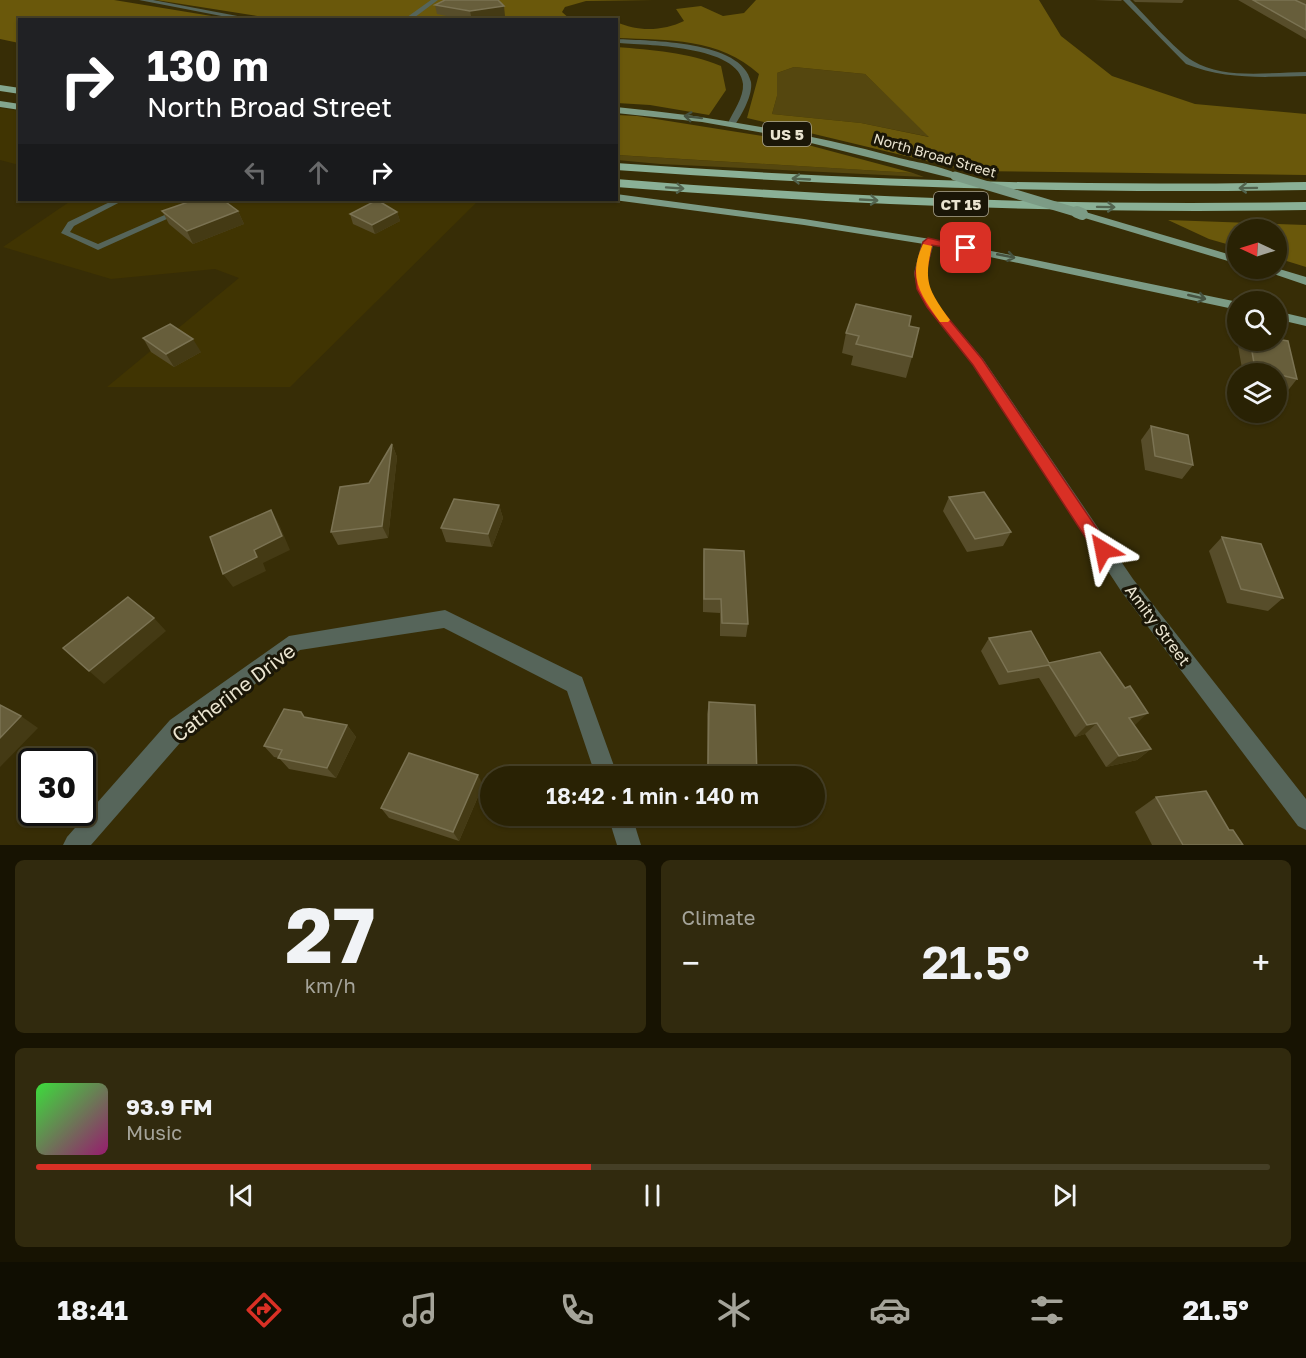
<!DOCTYPE html>
<meta charset="utf-8">
<style>
:root{--surface:#292204;--page:#312a0e;--text:#f1f3f6;--muted:#a5a49a;--line:#453f26;--accent:#d93025}
body{margin:0;font-family:"Golos Text",sans-serif;background:var(--page);color:var(--text);height:100vh;display:flex;flex-direction:column;font-size:22px;white-space:nowrap}
*{box-sizing:border-box;margin:0}
p{font-size:20px;color:var(--muted)}
.icon{flex:none;width:33px;height:33px;fill:none;stroke:currentColor;stroke-width:2;stroke-linecap:round;stroke-linejoin:round}
.map{position:relative;height:845px;overflow:hidden}
.details{display:flex;flex-direction:column;gap:15px;padding:15px;background:#171302;flex:1}
.details>*{flex:none}
.hud{position:absolute;left:18px;top:18px;width:600px;height:183px;border-radius:0px;box-shadow:0 2px 4px #0004,0 0 0 2px var(--line);background:#202124;color:#fff;overflow:hidden}
.needle{width:39px;rotate:274deg}
.tools{position:absolute;left:1227px;top:219px;display:grid;gap:12px}
.tools a{display:grid;place-items:center;width:60px;height:60px;border-radius:50%;background:var(--surface);box-shadow:0 2px 4px #0004,0 0 0 2px var(--line);font-size:30px}
.speed{position:absolute;left:18px;top:748px;display:flex;gap:12px;font-size:30px;font-weight:700;text-align:center}
.speed>*{display:grid;place-content:center;width:78px;height:78px;border-radius:50%;background:var(--surface);box-shadow:0 2px 4px #0004,0 0 0 2px var(--line);line-height:1}
.speed .limit{border:3px solid #111;border-radius:9px;background:#fff;color:#111}
.pin{position:absolute;display:grid;place-items:center;width:51px;height:51px;color:#fff;margin:-26px;border-radius:12px;box-shadow:0 3px 9px #0006}
.me{position:absolute;width:66px;margin:-33px;rotate:325deg;stroke-linejoin:round;filter:drop-shadow(0 0 4px #0008)}
.turn{display:flex;align-items:center;gap:21px;height:126px;padding:0 30px;font-size:27px}
.turn .icon{width:78px;height:78px;stroke-width:2.5}
.turn b{display:block;font-size:42px;line-height:51px}
.lanes{display:flex;align-items:center;height:57px;padding:0 30px;background:#0003;justify-content:center;gap:30px;direction:ltr}
.lanes .off{opacity:.35}
.big{font-size:45px;font-weight:600;line-height:1.1}
.details .tile{flex:1;display:flex;flex-direction:column;justify-content:center;gap:9px;min-width:0;padding:0 21px;border-radius:9px;background:var(--page)}
.details .dial{align-items:center;gap:0}
.dial b{font-size:78px;line-height:1}
.song{display:flex;align-items:center;gap:18px}
.cover{width:72px;height:72px;border-radius:9px;background:linear-gradient(135deg,hsl(120 70% 55%),hsl(320 70% 35%))}
.played{height:6px;border-radius:3px;background:linear-gradient(90deg,var(--accent) 45%,var(--line) 45%)}
.keys{display:flex;justify-content:space-around;direction:ltr}
.heat{display:flex;justify-content:space-between;align-items:center;font-size:33px;direction:ltr}
.details .tiles{flex:1;display:grid;gap:15px;grid-template-columns:1fr 1fr}
.tile:last-child{grid-column:span 2}
.trip{position:absolute;left:480px;top:766px;width:345px;height:60px;border-radius:30px;background:var(--surface);box-shadow:0 2px 4px #0004,0 0 0 2px var(--line);font-weight:600;line-height:60px;text-align:center}
.tabs{display:flex;height:96px;justify-content:space-around;align-items:center;background:#100e02;color:var(--muted)}
.tabs .icon{width:42px;height:42px}
.tabs .selected{color:var(--accent)}
.tabs b{font-size:27px;color:var(--text)}
.map>svg:first-child{display:block}
.built{fill:#403402}
.green{fill:#55470f}
.forest{fill:#6a580b;fill-rule:evenodd}
.lines{fill:none;stroke-linecap:round;stroke-linejoin:round}
.service{fill:#56655a;fill-rule:evenodd}
.minor{fill:#56655a;fill-rule:evenodd}
.primary{fill:#7c9b85;fill-rule:evenodd}
.trunk{fill:#83a68e;fill-rule:evenodd}
.motorway{fill:#8ab096;fill-rule:evenodd}
.primary-bridge-far1{stroke:#7c9b85;stroke-width:9}
.primary-bridge{stroke:#7c9b85;stroke-width:12}
.wall{fill:#574d2a}
.shaded-wall{fill:#443a14}
.building{fill:#675e3b;stroke:#7b7353;stroke-width:1.5}
.oneway{stroke:#465240}
.oneway2{stroke:#52634e}
.route{fill:#d93025;stroke:#8d1f18;stroke-width:1.5}
.slow{fill:#f59e0b}
.labels{text-anchor:middle;dominant-baseline:central;stroke-width:6;stroke-linejoin:round;paint-order:stroke}
.far-street-label{font-size:14px;fill:#eae4d0;stroke:#1a1607}
.shield{fill:#1a1607;stroke:#aca694;stroke-width:1.5}
.shield-label{font-size:15px;font-weight:bold;fill:#eae4d0}
.street-label{font-size:16px;fill:#eae4d0;stroke:#1a1607}
.near-street-label{font-size:20px;fill:#eae4d0;stroke:#1a1607}
</style>
<div class="map">
<svg width="1306" height="845" viewBox="0 0 1306 845">
<rect width="100%" height="100%" fill="#372d06"/>
<g class="built">
<polygon points="0,108 19,111 19,165 0,160"/>
<polygon points="72,200 479,200 290,387 107,387 239,278 215,269 111,279 3,247"/>
</g>
<g class="green">
<polygon points="794,67 865,74 930,137 861,123 772,114 777,96 777,73"/>
<polygon points="616,155 913,173 924,177 660,164 617,160"/>
</g>
<g class="forest">
<polygon points="0,0 114,0 230,19 20,20 19,43 0,39"/>
<polygon points="156,0 653,0 586,1 565,7 562,12 571,20 277,19"/>
<path d="M756 0H1039L1061 36 1112 76 1195 104 1306 114V175L968 171 747 118 759 74C720 38 667 40 617 38V22C637 32 664 31 684 21L676 9 701 6 723 16 744 13ZM794 67 865 74 929 137 861 123 772 114 777 96V73Z"/>
<path d="M616 47C653 50 687 52 721 66L726 90 709 115 650 105 617 103Z"/>
<polygon points="617,115 637,116 793,141 913,173 617,155"/>
<polygon points="1168,220 1306,225 1306,267 1277,258 1276,230 1238,230 1237,247 1209,239"/>
</g>
<g class="lines">
<polygon class="service" points="114,200 124,200 74,226 70,232 98,244 199,200 209,200 98,250 61,233 68,222"/>
<g class="minor">
<polygon points="139,0 153,0 259,20 242,20"/>
<polygon points="431,0 438,0 411,20 403,20"/>
<path d="M1123 0H1130C1146 16 1175 50 1193 61 1224 80 1271 72 1306 72V76C1265 77 1225 80 1186 64Z"/>
<path d="M616 39C650 41 742 40 751 82 753 95 742 114 735 125L728 123C733 112 744 97 743 84 740 45 645 45 616 43Z"/>
<polygon points="928,239 934,242 926,273 929,289 938,306 983,359 1133,579 1306,799 1306,830 1298,826 1121,591 973,365 927,307 917,289 914,273 922,242"/>
<polygon points="445,610 582,677 618,777 596,777 567,691 444,628 300,650 186,736 91,845 63,845 67,837 170,720 289,636"/>
<polygon points="608,816 632,816 641,845 617,845"/>
</g>
<g class="primary">
<path d="M616 107C712 116 806 133 899 158 915 162 948 167 960 176L955 179 787 137 702 122 616 113Z"/>
<polygon points="616,194 804,219 943,241 1238,302 1238,310 943,247 804,225 614,200 616,200"/>
<polygon points="1082,211 1238,257 1238,264 1078,216 1077,214"/>
<polygon points="1256,268 1276,268 1306,277 1306,285"/>
<polygon points="1276,311 1306,318 1306,326 1276,319"/>
</g>
<g class="trunk">
<polygon points="0,85 20,88 20,94 0,91"/>
<polygon points="0,101 20,104 20,110 0,107"/>
</g>
<g class="motorway">
<path d="M616 163C846 180 1076 187 1306 182V190C1076 194 846 187 616 170Z"/>
<path d="M616 179C846 198 1076 206 1306 202V210C1076 214 846 205 616 187Z"/>
</g>
<polyline class="primary-bridge-far1" points="955,176 1082,214"/>
<polyline class="primary-bridge" points="1077,212 1082,214"/>
</g>
<g class="wall">
<polygon points="1094,0 1122,0 1121,1"/>
<polygon points="1133,0 1184,0 1182,3 1135,2"/>
<polygon points="1238,0 1306,0 1306,39"/>
<polygon points="435,5 505,16 479,20 466,20 437,14"/>
<polygon points="162,211 238,211 244,224 193,244 169,224"/>
<polygon points="397,212 400,221 375,234 353,224 350,214"/>
<polygon points="909,326 912,357 906,378 851,365 853,356 842,353 846,333"/>
<polygon points="143,338 201,352 174,367 151,352"/>
<polygon points="1242,340 1276,340 1297,379 1286,393 1276,390 1276,374 1243,374 1238,346"/>
<polygon points="1151,426 1193,465 1182,479 1145,470 1141,440"/>
<polygon points="392,444 397,457 388,538 338,545 331,532 369,483"/>
<polygon points="949,497 1011,532 1003,546 967,552 943,511"/>
<polygon points="499,505 503,518 492,547 446,542 441,528"/>
<polygon points="1222,537 1283,598 1268,611 1227,603 1209,551"/>
<polygon points="704,549 748,624 746,637 720,636 720,613 703,612 703,563"/>
<polygon points="989,638 1049,663 1135,725 1134,725 1151,749 1137,760 1106,767 1085,734 1075,737 1039,678 999,685 981,651"/>
<polygon points="709,702 757,777 707,777 707,714"/>
<polygon points="305,717 347,725 356,737 336,778 289,769 279,758 274,757 264,746"/>
<polygon points="483,785 459,841 389,818 381,808"/>
<polygon points="1156,797 1229,830 1243,845 1152,845 1135,812"/>
</g>
<g class="shaded-wall">
<polygon points="504,6 505,16 479,20 472,20 470,11"/>
<polygon points="238,211 244,224 193,244 187,231"/>
<polygon points="397,212 400,221 375,234 372,225"/>
<polygon points="193,339 201,352 174,367 166,354"/>
<polygon points="392,444 397,457 388,538 382,526"/>
<polygon points="499,505 503,518 492,547 488,534"/>
<polygon points="271,510 279,524 290,550 263,563 266,571 233,587 223,574 254,550"/>
<polygon points="154,618 166,631 104,684 89,671"/>
<polygon points="1148,713 1135,725 1116,729 1129,718"/>
<polygon points="21,716 38,728 0,767 0,738"/>
<polygon points="1097,723 1085,734 1075,737 1087,725"/>
<polygon points="347,725 356,737 336,778 327,768"/>
<polygon points="1151,749 1137,760 1106,767 1119,756"/>
<polygon points="478,775 483,785 459,841 453,832"/>
</g>
<g class="building">
<polygon points="445,0 498,0 504,6 470,11 435,5"/>
<polygon points="1253,0 1295,0 1306,5 1306,30"/>
<polygon points="194,200 223,200 238,211 187,231 162,211"/>
<polygon points="377,200 397,212 372,225 350,214"/>
<polygon points="856,304 911,316 909,326 919,328 912,357 856,344 859,336 846,333"/>
<polygon points="170,324 193,339 166,354 143,338"/>
<polygon points="1276,339 1288,341 1297,379 1255,369 1250,340 1276,340"/>
<polygon points="1151,426 1188,435 1193,465 1155,456"/>
<polygon points="392,444 382,526 331,532 340,487 369,483"/>
<polygon points="984,492 1011,532 975,539 949,497"/>
<polygon points="454,499 499,505 488,534 441,528"/>
<polygon points="271,510 282,536 254,550 257,557 223,574 210,537"/>
<polygon points="1222,537 1261,544 1283,598 1241,589"/>
<polygon points="704,549 744,551 748,624 722,623 721,599 704,599"/>
<polygon points="128,597 154,618 89,671 63,648"/>
<polygon points="1031,631 1049,663 1100,652 1125,688 1130,686 1148,713 1129,718 1151,749 1119,756 1097,723 1087,725 1049,665 1008,672 989,638"/>
<polygon points="709,702 755,705 757,777 719,777 719,768 708,767"/>
<polygon points="0,705 21,716 0,738"/>
<polygon points="284,709 301,712 304,717 347,725 327,768 278,758 282,750 264,746"/>
<polygon points="409,753 478,775 453,832 381,808"/>
<polygon points="1206,791 1229,830 1233,830 1243,845 1183,845 1156,797"/>
</g>
<defs><path id="oneway-shaft" d="M-6 0H5M1.5-3L5.5 0L1.5 3" fill="none" stroke-width="1.6" stroke-linecap="round" stroke-linejoin="round" transform="scale(1.5)"/></defs>
<g class="oneway">
<use href="#oneway-shaft" transform="translate(693 117) rotate(-173)"/>
<use href="#oneway-shaft" transform="translate(1006 256) rotate(11)"/>
<use href="#oneway-shaft" transform="translate(1197 297) rotate(13)"/>
</g>
<g class="oneway2">
<use href="#oneway-shaft" transform="translate(801 179) rotate(-177)"/>
<use href="#oneway-shaft" transform="translate(675 188) rotate(4)"/>
<use href="#oneway-shaft" transform="translate(1248 188) rotate(179)"/>
<use href="#oneway-shaft" transform="translate(869 200) rotate(3)"/>
<use href="#oneway-shaft" transform="translate(1106 207) rotate(1)"/>
</g>
<polygon class="route" points="928,238 971,248 966,251 932,245 926,273 929,289 938,306 982,359 1108,545 1111,550 1108,555 1097,555 973,365 927,307 917,289 915,273 923,242"/>
<path class="slow" d="M923 244 932 246C923 283 929 290 950 320L948 322H940C921 295 907 278 923 244Z"/>
<g class="labels">
<g class="far-street-label">
<text transform="translate(935 155) rotate(16)">North Broad Street</text>
</g>
<g class="shield">
<rect x="763" y="122" width="48" height="24" rx="4.5"/>
<rect x="934" y="192" width="54" height="24" rx="4.5"/>
</g>
<g class="shield-label">
<text x="787" y="134">US 5</text>
<text x="961" y="204">CT 15</text>
</g>
<g class="street-label">
<text transform="translate(1158 625) rotate(53)">Amity Street</text>
</g>
<g class="near-street-label">
<text transform="translate(233 692) rotate(-37)">Catherine Drive</text>
</g>
</g>
</svg>
<div class="tools">
<a><svg class="needle" viewBox="-14 -14 28 28"><path d="M0-13l5 13h-10z" fill="#e53935"/><path d="M0 13l5-13h-10z" fill="#a5a49a"/></svg></a>
<a><svg class="icon" aria-label="search" viewBox="0 0 24 24"><circle cx="10" cy="10" r="6"/><path d="M15 15l6 6"/></svg></a>
<a><svg class="icon" aria-label="layers" viewBox="0 0 24 24"><path d="M12 4l9 5-9 5-9-5zM3 14l9 5 9-5"/></svg></a>
</div>
<div class="speed"><div class="limit">30</div></div>
<div class="pin" style="left:966px;top:248px;background:#d93025"><svg class="icon" aria-label="arrive" viewBox="0 0 24 24"><path d="M6 21V4h12l-3 4 3 4H6"/></svg></div>
<svg class="me" style="left:1103px;top:550px" viewBox="-20 -20 40 40"><path d="M0-17L14 15 0 8-14 15z" fill="#d93025" stroke="#fff" stroke-width="4"/></svg>
<div class="trip">18:42 · 1 min · 140 m</div>
<div class="hud">
<div class="turn"><svg class="icon" aria-label="right" viewBox="0 0 24 24"><path d="M7 20v-9h11M14 6l5 5-5 5"/></svg><div><b>130 m</b>North Broad Street</div></div>
<div class="lanes"><svg class="icon off" aria-label="left" viewBox="0 0 24 24"><path d="M17 20v-9H6M10 6l-5 5 5 5"/></svg><svg class="icon off" aria-label="ahead" viewBox="0 0 24 24"><path d="M12 20V5M6 11l6-6 6 6"/></svg><svg class="icon" aria-label="right" viewBox="0 0 24 24"><path d="M7 20v-9h11M14 6l5 5-5 5"/></svg></div>
</div>
</div>
<section class="details">
<div class="tiles">
<div class="tile dial"><b>27</b><p>km/h</p></div>
<div class="tile"><p>Climate</p>
<div class="heat"><a>−</a><b class="big">21.5°</b><a>+</a></div>
</div>
<div class="tile">
<div class="song"><i class="cover"></i><div><b>93.9 FM</b><p>Music</p></div></div>
<div class="played"></div>
<div class="keys"><svg class="icon" aria-label="previous" viewBox="0 0 24 24"><path d="M18 5L8 12l10 7zM5 5v14"/></svg><svg class="icon" aria-label="pause" viewBox="0 0 24 24"><path d="M8 5v14M16 5v14"/></svg><svg class="icon" aria-label="next" viewBox="0 0 24 24"><path d="M6 5l10 7-10 7zM19 5v14"/></svg></div>
</div>
</div>
</section>
<nav class="tabs">
<b>18:41</b>
<svg class="icon selected" aria-label="directions" viewBox="0 0 24 24"><path d="M12 3l9 9-9 9-9-9zM9 14v-3h6M13 9l2 2-2 2"/></svg>
<svg class="icon" aria-label="music" viewBox="0 0 24 24"><path d="M9 18V5l10-2v13"/><circle cx="6" cy="18" r="3"/><circle cx="16" cy="16" r="3"/></svg>
<svg class="icon" aria-label="phone" viewBox="0 0 24 24"><path d="M5 4h4l2 5-3 2q2 4 5 5l2-3 5 2v4C11 20 4 13 5 4z"/></svg>
<svg class="icon" aria-label="climate" viewBox="0 0 24 24"><path d="M12 3v18M4 7l16 10M4 17L20 7"/></svg>
<svg class="icon" aria-label="car" viewBox="0 0 24 24"><path d="M5 17H2v-5l4-1 3-4h7l3 4 3 1v5h-3M9 17h6M6 11h13"/><circle cx="7" cy="17" r="2"/><circle cx="17" cy="17" r="2"/></svg>
<svg class="icon" aria-label="filters" viewBox="0 0 24 24"><path d="M4 7h16M4 17h16"/><circle cx="9" cy="7" r="2"/><circle cx="15" cy="17" r="2"/></svg>
<b>21.5°</b>
</nav>
